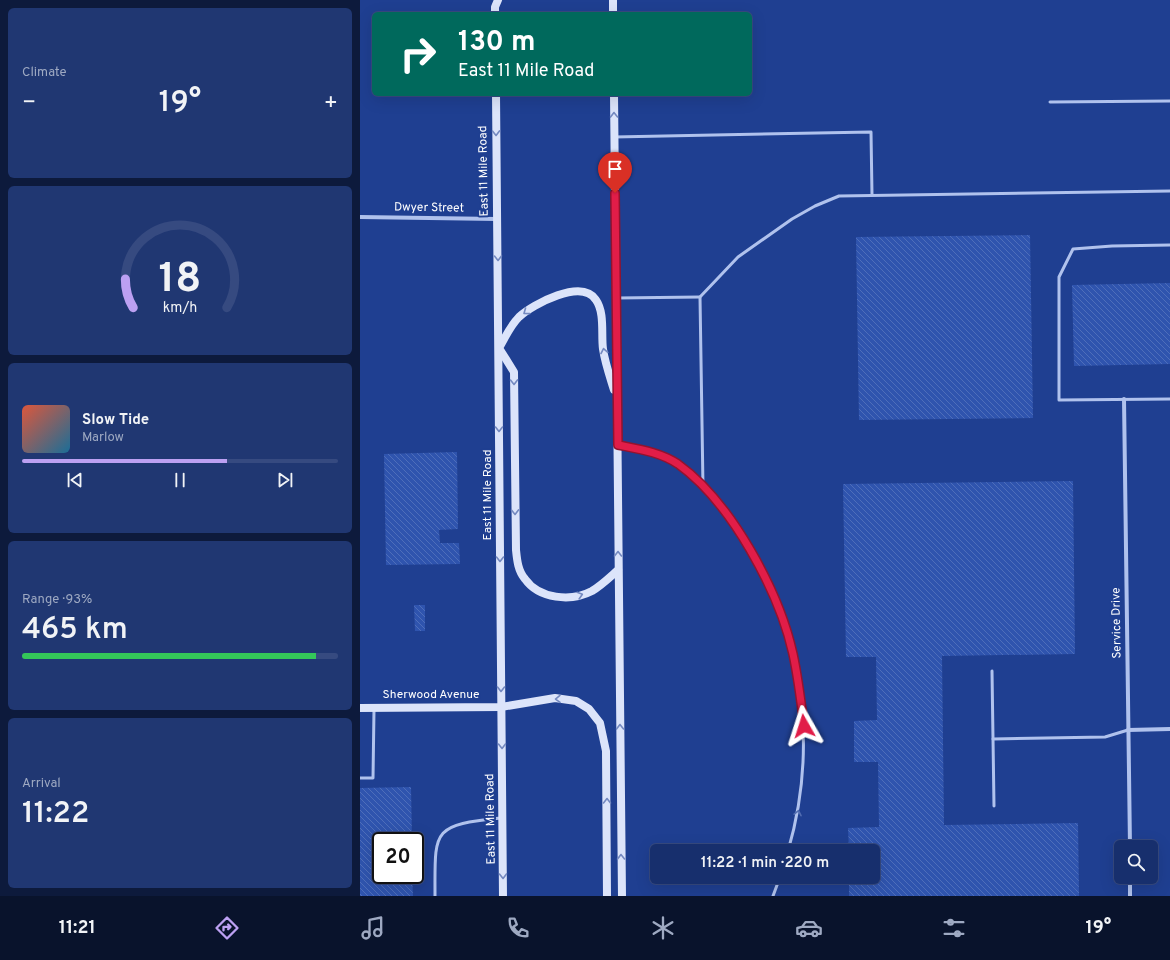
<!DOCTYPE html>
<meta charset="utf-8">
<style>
:root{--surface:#172f6d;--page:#203772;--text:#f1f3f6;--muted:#9ea9c2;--line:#364a80;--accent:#bca0f2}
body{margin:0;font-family:Overpass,sans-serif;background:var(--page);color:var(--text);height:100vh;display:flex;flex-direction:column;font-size:15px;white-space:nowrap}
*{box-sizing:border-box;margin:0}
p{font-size:13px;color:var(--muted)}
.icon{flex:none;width:22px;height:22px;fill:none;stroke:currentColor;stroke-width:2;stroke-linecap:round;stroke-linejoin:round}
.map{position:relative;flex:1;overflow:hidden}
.drawer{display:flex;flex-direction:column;gap:8px;padding:8px;background:#0d1a3c;width:360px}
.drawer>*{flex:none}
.banner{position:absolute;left:12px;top:12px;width:380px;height:84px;border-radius:6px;box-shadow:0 4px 16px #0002,0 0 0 1px var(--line);background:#00695c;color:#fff;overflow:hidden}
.fabs{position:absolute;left:754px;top:840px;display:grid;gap:8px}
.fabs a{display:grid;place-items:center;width:44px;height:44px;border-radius:6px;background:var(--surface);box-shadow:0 4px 16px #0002,0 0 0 1px var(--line);font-size:20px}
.speed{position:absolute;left:12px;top:832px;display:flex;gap:8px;font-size:20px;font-weight:700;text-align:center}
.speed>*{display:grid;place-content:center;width:52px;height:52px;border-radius:50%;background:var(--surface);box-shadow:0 4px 16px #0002,0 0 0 1px var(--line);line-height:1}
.speed .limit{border:2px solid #111;border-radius:6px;background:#fff;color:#111}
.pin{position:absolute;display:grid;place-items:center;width:34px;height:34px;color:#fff;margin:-41px -17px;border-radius:50% 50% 50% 0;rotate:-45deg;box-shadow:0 0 4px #0007}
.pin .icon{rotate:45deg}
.me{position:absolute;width:44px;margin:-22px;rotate:354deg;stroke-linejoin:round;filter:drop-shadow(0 0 3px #0008)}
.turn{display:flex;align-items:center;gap:14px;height:84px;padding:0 20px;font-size:18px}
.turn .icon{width:52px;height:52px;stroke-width:2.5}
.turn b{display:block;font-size:28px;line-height:34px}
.big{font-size:30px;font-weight:600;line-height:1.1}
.drawer .card{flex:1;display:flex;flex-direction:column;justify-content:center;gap:6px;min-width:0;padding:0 14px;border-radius:6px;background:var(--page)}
.drawer .dial{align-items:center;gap:0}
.dial svg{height:104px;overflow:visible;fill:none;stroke:var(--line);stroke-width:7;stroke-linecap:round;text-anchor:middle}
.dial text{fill:var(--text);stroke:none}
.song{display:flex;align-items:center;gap:12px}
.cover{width:48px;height:48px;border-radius:6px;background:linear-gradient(135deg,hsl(10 70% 55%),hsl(200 70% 35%))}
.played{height:4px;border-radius:2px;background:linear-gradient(90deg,var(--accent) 65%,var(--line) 65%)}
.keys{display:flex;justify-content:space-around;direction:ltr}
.heat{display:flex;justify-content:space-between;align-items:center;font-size:22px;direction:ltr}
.charge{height:6px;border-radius:3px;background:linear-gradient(90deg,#34c759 93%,var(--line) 0)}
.trip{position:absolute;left:290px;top:844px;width:230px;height:40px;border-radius:6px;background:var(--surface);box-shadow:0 4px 16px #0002,0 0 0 1px var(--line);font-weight:600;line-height:40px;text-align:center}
.dock{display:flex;height:64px;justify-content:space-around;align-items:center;background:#09132c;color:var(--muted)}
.dock .icon{width:28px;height:28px}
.dock .selected{color:var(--accent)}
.dock b{font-size:18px;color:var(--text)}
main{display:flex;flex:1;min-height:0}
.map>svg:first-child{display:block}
.building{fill:url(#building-back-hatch)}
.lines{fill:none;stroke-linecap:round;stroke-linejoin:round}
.lane{stroke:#b0c2ed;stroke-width:3}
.street{stroke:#b0c2ed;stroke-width:4}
.secondary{stroke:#dce4fa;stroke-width:8}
.oneway{stroke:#7489c0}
.oneway2{stroke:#526db1}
.route-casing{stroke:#92132f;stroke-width:10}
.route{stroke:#e11d48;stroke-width:7}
.labels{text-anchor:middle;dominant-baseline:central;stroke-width:4;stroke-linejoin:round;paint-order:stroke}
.street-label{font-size:12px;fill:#fff;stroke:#1f3f91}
</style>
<main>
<section class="drawer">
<div class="card"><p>Climate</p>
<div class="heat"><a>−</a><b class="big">19°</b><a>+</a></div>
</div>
<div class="card dial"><svg viewBox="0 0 100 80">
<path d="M14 69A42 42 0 1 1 86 69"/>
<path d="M14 69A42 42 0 0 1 8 47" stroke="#bca0f2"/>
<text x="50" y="56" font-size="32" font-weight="700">18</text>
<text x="50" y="72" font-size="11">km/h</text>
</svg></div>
<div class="card">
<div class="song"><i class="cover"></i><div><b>Slow Tide</b><p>Marlow</p></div></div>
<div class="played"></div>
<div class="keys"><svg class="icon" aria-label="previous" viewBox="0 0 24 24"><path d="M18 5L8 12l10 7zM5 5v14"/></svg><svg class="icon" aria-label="pause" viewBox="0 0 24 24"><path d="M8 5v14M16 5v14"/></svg><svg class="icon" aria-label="next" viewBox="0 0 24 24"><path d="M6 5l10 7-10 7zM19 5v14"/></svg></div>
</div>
<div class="card"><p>Range · 93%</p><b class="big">465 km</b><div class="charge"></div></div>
<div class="card"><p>Arrival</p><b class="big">11:22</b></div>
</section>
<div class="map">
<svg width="810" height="896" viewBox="0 0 810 896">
<defs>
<pattern id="building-back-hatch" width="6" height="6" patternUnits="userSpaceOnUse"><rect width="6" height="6" fill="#2f54ae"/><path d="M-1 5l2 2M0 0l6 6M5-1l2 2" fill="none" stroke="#4e6eba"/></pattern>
</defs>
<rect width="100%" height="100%" fill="#1f3f91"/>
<g class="building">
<polygon points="670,235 673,418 499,420 496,237"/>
<polygon points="810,283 810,364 714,366 712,285"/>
<polygon points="97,452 98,529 79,530 80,543 99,543 100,564 26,565 24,454"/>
<polygon points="713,481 715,654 582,656 584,825 718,823 719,896 489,896 489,877 513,877 513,851 489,851 488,828 519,827 518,762 494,762 494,721 517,720 516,657 486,657 483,484"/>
<polygon points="54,605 65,605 65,631 55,631"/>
<polygon points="51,787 52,841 21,841 21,875 52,875 53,896 0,896 0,788"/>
</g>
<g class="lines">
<g class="lane">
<polyline points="690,102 810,101"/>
<polyline points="254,137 511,132 512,195"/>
<polyline points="810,245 752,246 713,249 699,277 699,400 810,399"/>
<polyline points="257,298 340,297"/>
<path d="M258 445C274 448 291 450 305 457 332 472 354 497 372 522 440 618 461 738 428 851"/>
<polyline points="343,487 340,297 378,257 432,219 455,206 479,196 810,191"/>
<polyline points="632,671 634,806"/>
<polyline points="633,739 745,737 768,730"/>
<polyline points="0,778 13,778 14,710"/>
<path d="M75 896C75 830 71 825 141 818"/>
<polyline points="413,896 420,877"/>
</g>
<g class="street">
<polyline points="0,217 137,219"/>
<polyline points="764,399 770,847"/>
<polyline points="768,730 810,729"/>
<polyline points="770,877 770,896"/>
</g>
<g class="secondary">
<polyline points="253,0 253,14"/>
<polyline points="135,14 135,7 138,0"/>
<polyline points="136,94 143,896"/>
<polyline points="254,94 262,896"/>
<path d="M254 390C250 377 245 363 243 349 241 334 245 313 236 300 222 278 173 304 159 317 150 326 145 338 139 348L154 372 156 550C157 560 158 571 165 579 179 599 211 602 232 591 242 585 250 577 258 570"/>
<polyline points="0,708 141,707 195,698 216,701 229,709 240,723 246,751 247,896"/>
</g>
</g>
<defs><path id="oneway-chevron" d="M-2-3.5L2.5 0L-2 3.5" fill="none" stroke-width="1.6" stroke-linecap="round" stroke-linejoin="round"/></defs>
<g class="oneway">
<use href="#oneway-chevron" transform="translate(254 115) rotate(-91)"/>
<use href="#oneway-chevron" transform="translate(136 133) rotate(89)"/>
<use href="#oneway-chevron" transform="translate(138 258) rotate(89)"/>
<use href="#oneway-chevron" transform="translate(166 312) rotate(144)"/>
<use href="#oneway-chevron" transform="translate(244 351) rotate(-101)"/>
<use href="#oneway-chevron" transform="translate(154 382) rotate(89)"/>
<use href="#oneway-chevron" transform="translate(139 429) rotate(90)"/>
<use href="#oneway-chevron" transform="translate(155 512) rotate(89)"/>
<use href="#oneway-chevron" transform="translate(258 554) rotate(-90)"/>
<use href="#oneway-chevron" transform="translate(140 559) rotate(90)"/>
<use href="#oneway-chevron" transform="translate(220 595) rotate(-17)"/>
<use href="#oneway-chevron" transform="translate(141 689) rotate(90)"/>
<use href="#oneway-chevron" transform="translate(198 699) rotate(179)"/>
<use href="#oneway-chevron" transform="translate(260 727) rotate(-91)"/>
<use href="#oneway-chevron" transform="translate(142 746) rotate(89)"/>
<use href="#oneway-chevron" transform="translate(247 801) rotate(-90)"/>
<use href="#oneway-chevron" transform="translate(261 857) rotate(-91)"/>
<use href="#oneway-chevron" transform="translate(143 876) rotate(89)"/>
</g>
<use class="oneway2" href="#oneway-chevron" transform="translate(438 813) rotate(-78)"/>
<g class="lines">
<g class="route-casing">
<path id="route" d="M255 193 258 445C278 449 300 452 318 464 371 502 419 591 433 654 438 677 441 701 444 726"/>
</g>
<use href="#route" class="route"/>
</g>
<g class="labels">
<g class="street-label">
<text transform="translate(124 171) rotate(-91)">East 11 Mile Road</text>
<text transform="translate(69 208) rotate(1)">Dwyer Street</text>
<text transform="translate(128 495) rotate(-90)">East 11 Mile Road</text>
<text transform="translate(757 623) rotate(-91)">Service Drive</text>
<text x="71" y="695">Sherwood Avenue</text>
<text transform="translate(131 819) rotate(-91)">East 11 Mile Road</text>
</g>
</g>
</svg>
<div class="fabs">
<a><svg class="icon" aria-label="search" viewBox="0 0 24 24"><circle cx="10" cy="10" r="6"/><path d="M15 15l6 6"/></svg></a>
</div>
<div class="speed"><div class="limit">20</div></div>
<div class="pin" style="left:255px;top:193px;background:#d93025"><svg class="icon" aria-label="arrive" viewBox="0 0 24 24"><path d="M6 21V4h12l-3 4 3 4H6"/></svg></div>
<svg class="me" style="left:444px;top:726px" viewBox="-20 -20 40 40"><path d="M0-17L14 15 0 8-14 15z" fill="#e11d48" stroke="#fff" stroke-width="4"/></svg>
<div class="trip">11:22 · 1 min · 220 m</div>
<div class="banner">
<div class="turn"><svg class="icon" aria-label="right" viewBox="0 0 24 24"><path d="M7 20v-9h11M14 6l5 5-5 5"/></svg><div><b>130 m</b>East 11 Mile Road</div></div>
</div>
</div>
</main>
<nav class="dock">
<b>11:21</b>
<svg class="icon selected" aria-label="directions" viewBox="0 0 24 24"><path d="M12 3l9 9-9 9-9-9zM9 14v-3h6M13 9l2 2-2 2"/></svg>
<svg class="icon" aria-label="music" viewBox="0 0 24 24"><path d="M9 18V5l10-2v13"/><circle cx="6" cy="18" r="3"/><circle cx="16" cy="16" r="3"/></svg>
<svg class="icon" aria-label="phone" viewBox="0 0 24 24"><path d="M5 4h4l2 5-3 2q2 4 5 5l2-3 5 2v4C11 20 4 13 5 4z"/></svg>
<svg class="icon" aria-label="climate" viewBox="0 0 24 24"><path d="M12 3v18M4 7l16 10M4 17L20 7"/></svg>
<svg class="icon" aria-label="car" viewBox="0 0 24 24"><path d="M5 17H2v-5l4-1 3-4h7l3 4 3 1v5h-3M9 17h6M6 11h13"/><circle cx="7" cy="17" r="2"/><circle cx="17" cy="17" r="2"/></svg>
<svg class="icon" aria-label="filters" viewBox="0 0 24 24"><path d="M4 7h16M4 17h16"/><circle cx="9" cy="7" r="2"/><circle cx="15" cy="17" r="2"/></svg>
<b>19°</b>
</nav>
